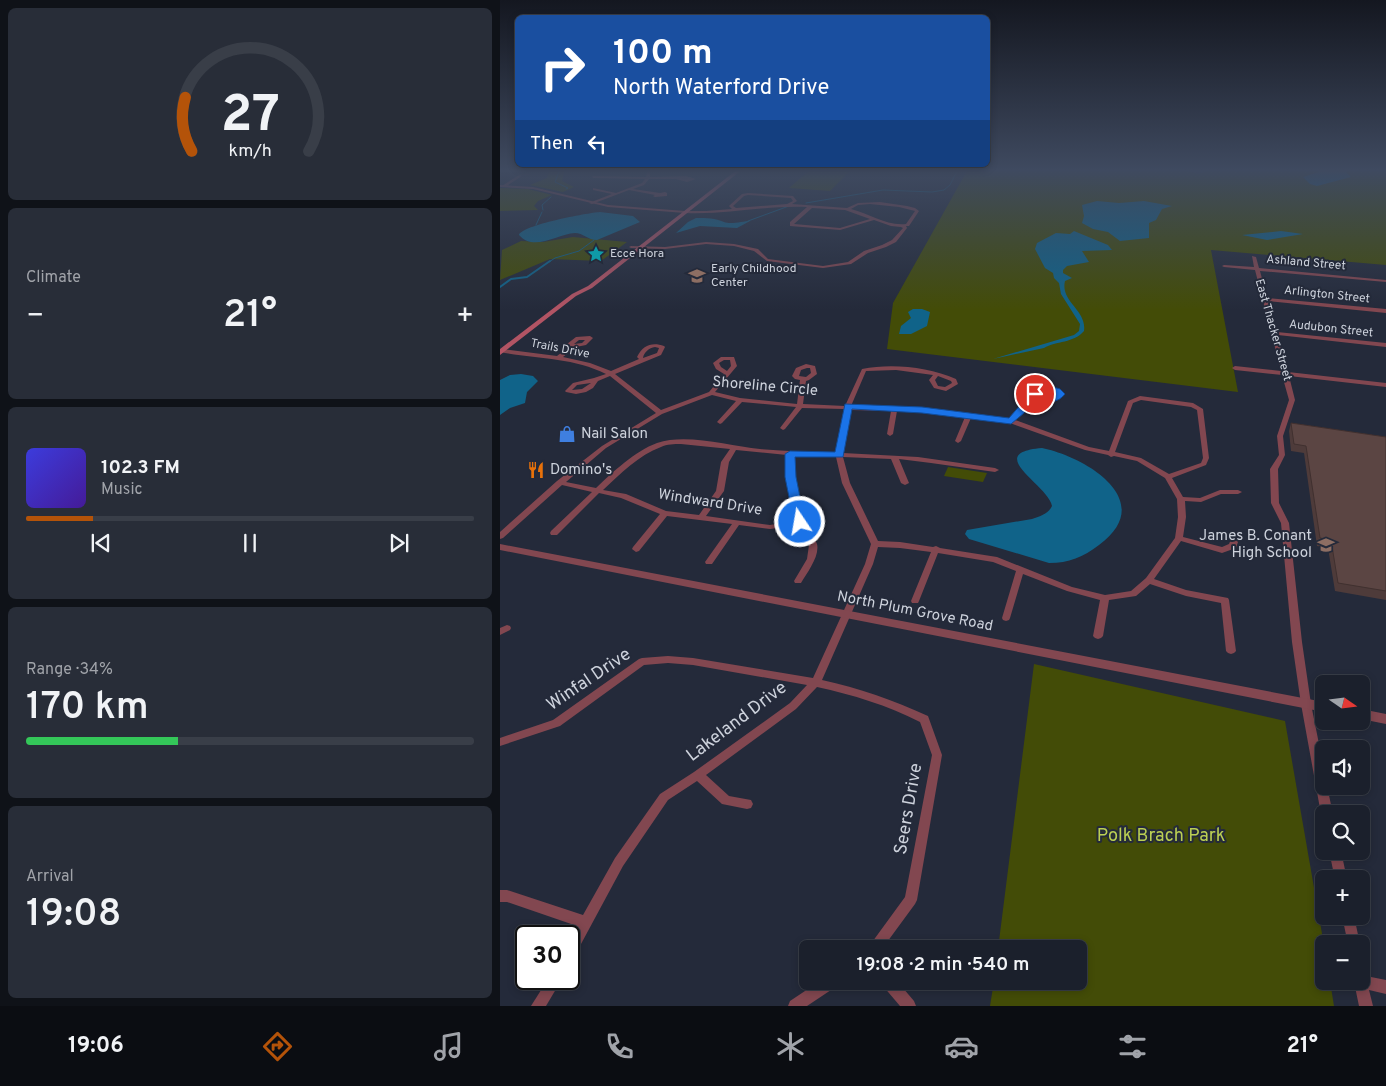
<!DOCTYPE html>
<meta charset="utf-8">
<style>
:root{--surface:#1b202c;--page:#282d38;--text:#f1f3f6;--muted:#a0a3a9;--line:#393e48;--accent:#b45309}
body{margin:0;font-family:Overpass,sans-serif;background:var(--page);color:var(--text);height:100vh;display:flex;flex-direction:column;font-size:19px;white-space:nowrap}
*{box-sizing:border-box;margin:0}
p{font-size:16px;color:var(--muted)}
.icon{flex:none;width:28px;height:28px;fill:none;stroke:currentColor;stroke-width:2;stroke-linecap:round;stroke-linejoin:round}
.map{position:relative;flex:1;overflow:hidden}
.details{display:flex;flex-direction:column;gap:8px;padding:8px;background:#0f1218;width:500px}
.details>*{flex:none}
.guide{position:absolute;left:15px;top:15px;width:475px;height:152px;border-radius:8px;box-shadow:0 2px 8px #0003,0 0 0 1px var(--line);background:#1a4fa0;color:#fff;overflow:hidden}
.needle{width:32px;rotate:104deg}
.controls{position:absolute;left:815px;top:675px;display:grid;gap:10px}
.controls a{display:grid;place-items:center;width:55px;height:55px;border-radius:8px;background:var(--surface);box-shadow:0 2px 8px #0003,0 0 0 1px var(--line);font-size:25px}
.speed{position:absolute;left:15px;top:925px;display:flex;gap:10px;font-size:25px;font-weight:700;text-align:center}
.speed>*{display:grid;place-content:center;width:65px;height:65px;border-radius:50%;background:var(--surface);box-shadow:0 2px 8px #0003,0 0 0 1px var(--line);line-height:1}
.speed .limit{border:2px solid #111;border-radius:8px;background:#fff;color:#111}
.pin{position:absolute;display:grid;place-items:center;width:42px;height:42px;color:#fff;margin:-21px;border:2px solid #fff;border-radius:50%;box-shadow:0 1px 5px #0007}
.me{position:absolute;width:55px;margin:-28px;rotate:348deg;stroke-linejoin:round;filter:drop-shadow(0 0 4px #0008)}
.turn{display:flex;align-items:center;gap:18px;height:105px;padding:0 15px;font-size:22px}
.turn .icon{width:65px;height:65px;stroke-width:2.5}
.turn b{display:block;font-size:35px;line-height:42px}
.then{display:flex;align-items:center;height:48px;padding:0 15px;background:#0003;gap:10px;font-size:19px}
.big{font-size:38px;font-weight:600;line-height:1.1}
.details .card{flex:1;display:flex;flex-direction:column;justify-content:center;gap:8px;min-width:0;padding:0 18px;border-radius:8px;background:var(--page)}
.details .dial{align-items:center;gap:0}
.dial svg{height:130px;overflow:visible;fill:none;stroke:var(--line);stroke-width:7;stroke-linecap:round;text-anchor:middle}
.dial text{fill:var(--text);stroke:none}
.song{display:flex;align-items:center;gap:15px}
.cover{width:60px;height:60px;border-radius:8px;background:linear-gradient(135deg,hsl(240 70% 55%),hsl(260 70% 35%))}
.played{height:5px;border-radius:2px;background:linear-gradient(90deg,var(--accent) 15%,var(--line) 15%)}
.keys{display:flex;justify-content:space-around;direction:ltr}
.heat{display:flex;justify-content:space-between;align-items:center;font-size:28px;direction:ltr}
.charge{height:8px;border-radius:4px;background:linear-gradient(90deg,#34c759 34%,var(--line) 0)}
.trip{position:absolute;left:299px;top:940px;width:288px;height:50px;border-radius:8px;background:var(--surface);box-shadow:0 2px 8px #0003,0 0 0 1px var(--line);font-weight:600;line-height:50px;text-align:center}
.dock{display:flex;height:80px;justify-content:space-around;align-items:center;background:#0b0d12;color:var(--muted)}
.dock .icon{width:35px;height:35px}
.dock .selected{color:var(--accent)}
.dock b{font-size:22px;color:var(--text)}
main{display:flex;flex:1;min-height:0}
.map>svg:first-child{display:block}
.green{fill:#434c07}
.water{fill:#106389}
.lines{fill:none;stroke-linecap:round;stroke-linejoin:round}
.stream-far1{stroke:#106389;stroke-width:1}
.stream{stroke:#106389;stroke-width:2}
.minor{fill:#824750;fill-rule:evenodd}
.tertiary{fill:#824750;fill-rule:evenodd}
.secondary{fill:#b25464;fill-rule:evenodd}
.wall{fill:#4e3b3a}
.shaded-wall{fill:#40302f}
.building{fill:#5b4543;stroke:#40302f}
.route{fill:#1a73e8;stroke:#114b97;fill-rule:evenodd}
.labels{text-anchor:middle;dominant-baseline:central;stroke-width:4;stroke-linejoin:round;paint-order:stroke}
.far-poi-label{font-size:12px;fill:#cdd2dc;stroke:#242a3a;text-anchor:start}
.far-street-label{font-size:12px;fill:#cdd2dc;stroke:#242a3a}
.street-label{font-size:15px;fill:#cdd2dc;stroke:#242a3a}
.poi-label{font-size:15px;fill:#cdd2dc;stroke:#242a3a;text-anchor:start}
.near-street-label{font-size:18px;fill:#cdd2dc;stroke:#242a3a}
.near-park-label{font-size:18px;fill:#bbcf53;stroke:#242a3a}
</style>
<main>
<section class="details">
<div class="card dial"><svg viewBox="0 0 100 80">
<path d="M14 69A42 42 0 1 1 86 69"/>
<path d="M14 69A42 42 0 0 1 10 36" stroke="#b45309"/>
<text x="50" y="56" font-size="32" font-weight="700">27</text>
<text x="50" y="72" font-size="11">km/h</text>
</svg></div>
<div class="card"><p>Climate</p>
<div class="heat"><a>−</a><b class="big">21°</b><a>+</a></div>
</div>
<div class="card">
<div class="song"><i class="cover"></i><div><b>102.3 FM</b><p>Music</p></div></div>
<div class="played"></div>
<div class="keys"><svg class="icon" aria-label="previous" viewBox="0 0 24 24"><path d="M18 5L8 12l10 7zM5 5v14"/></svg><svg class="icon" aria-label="pause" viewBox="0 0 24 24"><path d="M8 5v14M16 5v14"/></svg><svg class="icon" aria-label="next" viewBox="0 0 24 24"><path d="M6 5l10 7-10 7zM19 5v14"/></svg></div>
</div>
<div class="card"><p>Range · 34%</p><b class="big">170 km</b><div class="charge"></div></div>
<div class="card"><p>Arrival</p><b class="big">19:08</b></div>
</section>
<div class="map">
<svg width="886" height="1006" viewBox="0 0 886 1006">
<rect width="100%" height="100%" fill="#242a3a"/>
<g class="green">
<polygon points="44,169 65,169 62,181 74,187 63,192 30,185 47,178 49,171"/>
<polygon points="311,169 352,169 330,191 289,188"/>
<polygon points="468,169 886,169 886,265 711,250 738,392 387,349 393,303"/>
<polygon points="0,188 28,189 52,195 38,201 34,206 38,210 0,211"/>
<polygon points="73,237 127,242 101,261 50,259 0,280 2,250 21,241 43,242"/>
<polygon points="448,467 487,473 483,482 444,476"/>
<polygon points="534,664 785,721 824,945 824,981 830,981 834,1006 490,1006 494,981 578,981 578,949 498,949"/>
</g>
<g class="water">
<polygon points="828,169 845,171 851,177 817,186 810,184 803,177"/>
<polygon points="597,201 619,203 644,201 672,206 662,209 656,220 649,223 649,238 620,241 608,232 593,229 582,223 584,216 582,205"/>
<path d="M100 212 133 216 140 222 97 240C88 240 83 233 75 233 57 234 34 252 19 235 22 225 87 213 100 212Z"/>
<path d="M196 218C207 218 215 218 224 222 231 225 243 221 250 221L237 228 200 226 176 233 188 222Z"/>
<path d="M574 231 608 245 612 250 582 251 589 262 567 266 563 270V273L572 278 565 281C560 302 587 310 584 331 574 343 556 341 544 348L493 359 574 335 579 331 580 324 561 294 559 283 554 278 553 273 545 268 535 249 537 243 556 233 570 234Z"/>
<polygon points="781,231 803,234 767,240 742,235"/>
<polygon points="413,309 422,309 430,312 427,326 411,334 399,334 401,326 411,318 408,312"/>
<polygon points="21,374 33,376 38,381 27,392 25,403 10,408 0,415 0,380 10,375"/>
<path d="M542 448C586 457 659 501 599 545 583 557 569 563 549 563L469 539 465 534 467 530 532 519C541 516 548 514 552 506 549 485 482 453 542 448Z"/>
</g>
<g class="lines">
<g class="stream-far1">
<polyline points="60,169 55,182 68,188 66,189"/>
<polyline points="306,203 383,190 432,192 444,190 450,185 458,169"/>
<polyline points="43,210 42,205 51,197"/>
<polyline points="248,221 289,206"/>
<polyline points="36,225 42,212"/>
<polyline points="49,262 55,258 79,251 94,240"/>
</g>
<polyline class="stream" points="0,287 11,279 27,277 50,261"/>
<g class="minor">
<polygon points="144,169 148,169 150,171 150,177 186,176 196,179 187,182 176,179 149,179 144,185 133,189 160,193 165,192 167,193 167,196 155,197 153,196 155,195 129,190 92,204 89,203 112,194 93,190 93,188 116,193 142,183 145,179 93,178 92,176 146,177 147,172"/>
<polygon points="19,175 22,176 5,187 2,186"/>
<path d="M248 193 293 196 297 201 292 204 347 208 358 203 380 202 407 206 415 208 419 211 409 226H406L407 228 396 242 386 247 368 253 351 264 323 268 267 261 254 251 234 246 206 244 165 249 131 248 129 247 131 246 165 247 206 242 234 244 258 249 268 259 323 266 348 262 364 251 382 245 392 240 403 228 401 227 391 226 374 220 340 230 290 226V222L307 207C266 205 226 215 185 213L183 212 185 211H206L232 209 229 206 230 205 242 194ZM248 195 291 198 293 201 287 204 236 208 233 206 244 196ZM370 204 399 207 415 211 406 224C386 226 370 214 351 209L358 205ZM312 208 345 210 370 219 340 228 294 224Z"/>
<polygon points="752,256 756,257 759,268 886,280 886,282 760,271 767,298 886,309 886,313 768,301 777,332 886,343 886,347 778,335 788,372 886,383 886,387 789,376 795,400 783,436 785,455 778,469 779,503 789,523 802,642 811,704 824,769 824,786 827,786 833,814 824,814 824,818 821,814 801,704 792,642 781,523 771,503 770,469 779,455 777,436 789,400 782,375 735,370 732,368 735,366 781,371 755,270 724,267 722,266 724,265 754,267"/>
<path d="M90 336 93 338 86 345 76 347 63 357 90 363 111 371 139 359 137 357C143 345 152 342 164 346L165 347 161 355 115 374 161 410 209 392 224 374 216 369 213 363 221 357H234L237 366 215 392 240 398 297 404 300 380 295 379 292 376 296 368 306 364 315 366 317 374 309 380 306 381 303 404 345 406 362 369C392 363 428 367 456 379L458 384 446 391 434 388 429 380 433 375 396 370 366 371 351 406 422 408 509 419 524 404 533 398V393L550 387 562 392 563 393 560 398 547 402 537 401 528 406 515 420 589 447 609 451 628 401 640 396 693 403 703 409 709 458 706 465 672 478 683 497 700 498 720 490H738L742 492 738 494H721L701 502 685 501 686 517 683 537 722 547 729 544 732 537 735 536 739 539 736 548 722 553 681 541 654 579 686 590 728 598 729 600 736 651 734 653 731 654 728 653 726 651 721 603 686 596 650 584 636 596 609 600 603 636 601 638 598 639 595 638 593 636 600 600 567 591 523 574 510 618 509 620 506 621 503 620 502 618 516 571 493 562 438 553 419 601 418 603H412L411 601 431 552 400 548 378 547 373 564 322 680C359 688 393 700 428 716L442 755 417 900 415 904 382 949H368L370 945 405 897 432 755 420 722C387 705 353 695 317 687L296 709 206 775 229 796 251 800 253 804 251 808 247 809 222 804 197 781 168 800 123 866 74 957 69 958V940L77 926 7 902H0V890H7L83 915 115 858 160 794 194 772 290 703 307 685 193 665 168 663 144 665 60 726 0 746V738L53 720 139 659 142 658 168 656 193 658 313 678 365 564 371 544 342 483 336 457 293 455C294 478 297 499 305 520 307 527 315 538 317 544 320 556 307 573 301 583H295L294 581 307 559 309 545 299 525 270 529 239 525 212 564H206L205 562 232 524 167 516 139 551 136 552 132 549 133 547 160 514 121 498 99 493 57 535H51L50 533 51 531 92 492 62 485 3 538 0 539V532L57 481 102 446 156 413 110 376 98 381 93 388 86 392 76 394 66 392 65 391 73 383 94 378 106 374C73 357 35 359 0 352V350L2 349 57 356 70 346 67 344 76 337ZM79 340H85L82 343 74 344ZM155 347 159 348 157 353 143 358C144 352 149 348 155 347ZM224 360H230L231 366 227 371 221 367 219 363ZM307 368H310L311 373 306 377 299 376 301 370ZM438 376 451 381 452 383 445 387 438 386 435 380ZM91 383 82 389 72 390 77 385ZM550 391 556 394V396L547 398 539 397 538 395ZM212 395 236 401 217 422 220 424 222 423 242 402 296 407 280 428 283 430 285 429 302 408 344 409 336 453C311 452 285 451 260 449 229 446 187 433 157 443 135 451 113 472 96 488L66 482 106 448 162 414ZM641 400 691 407 697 410 703 458 701 463 669 474 641 458 615 452 633 403ZM351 410 391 411 387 434 390 436 393 434 397 411 422 412 465 417 455 441 458 443 461 441 471 418 510 423 585 450 608 455 611 457 614 456 637 461 665 478 677 499 678 517 675 538 646 578 631 591 605 595 572 587 497 557 440 548 436 546 433 547 400 542 378 541 350 483 343 457 391 459 401 483 405 485 409 483 399 459 431 463 495 472 499 470 495 468 418 457 343 453ZM181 444 230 449 221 462 216 491 199 515 166 511 126 494 103 490C120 474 139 455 161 447 167 444 174 444 181 444ZM236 450 287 455 289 490 297 520 270 525 206 516 224 491 229 462Z"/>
<polygon points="7,625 10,626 11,628 10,630 0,635 0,628"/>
<polygon points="829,851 841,851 847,879 835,879"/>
<polygon points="842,916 854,916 860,944 848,944"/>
<polygon points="861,975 886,980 886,994 869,990 873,1006 859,1006 854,982 861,981"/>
<polygon points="48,979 62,979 46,1006 31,1006"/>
<polygon points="320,981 338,981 337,986 307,1006 288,1006 290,1001"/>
<polygon points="382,981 397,981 414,1001 416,1006 400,1006 383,986"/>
</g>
<g class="tertiary">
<polygon points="0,185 33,187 108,205 185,211 187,212 185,213 108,207 33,189 0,187"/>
<polygon points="0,544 824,702 824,712 0,550"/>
<polygon points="861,709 886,714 886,724 861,719"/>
</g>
<polygon class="secondary" points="238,169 243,169 92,288 76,296 0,355 0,349 72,294 88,286"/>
</g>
<g class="wall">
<polygon points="682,169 709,169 709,170 698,174"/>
<polygon points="791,423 886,437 886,600 835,591 828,548 817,546 804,453 791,451 789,431"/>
</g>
<polygon class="shaded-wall" points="699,169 709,169 709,170 698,174"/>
<polygon class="building" points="791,423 886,437 886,591 838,583 831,540 820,538 806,446 794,444"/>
<linearGradient id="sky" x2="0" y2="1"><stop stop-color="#141720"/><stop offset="0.55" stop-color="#3f4a60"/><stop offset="1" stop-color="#3f4a60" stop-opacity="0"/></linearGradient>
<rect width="886" height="310" fill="url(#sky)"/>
<path class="route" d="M550 386 560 389 565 394C558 403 548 403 537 402L511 424 422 413 352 409 343 457H295L296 477 305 522 300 526 294 522 285 477V454L290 451 335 452 345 404 422 407 509 418 522 403 533 396 530 394 532 392ZM550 392 555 394 547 397 538 396Z"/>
<defs>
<g id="sight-bare" transform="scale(1.35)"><path d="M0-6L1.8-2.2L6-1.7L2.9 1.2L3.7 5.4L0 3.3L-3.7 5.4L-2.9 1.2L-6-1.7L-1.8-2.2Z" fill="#0f9aa8" stroke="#242a3a" stroke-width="2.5" paint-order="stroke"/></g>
<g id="school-bare" transform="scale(1.35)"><path d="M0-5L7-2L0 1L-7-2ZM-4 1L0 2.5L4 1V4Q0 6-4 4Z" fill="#8d6e63" stroke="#242a3a" stroke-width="2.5" paint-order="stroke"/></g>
<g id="shop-bare" transform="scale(1.35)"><path d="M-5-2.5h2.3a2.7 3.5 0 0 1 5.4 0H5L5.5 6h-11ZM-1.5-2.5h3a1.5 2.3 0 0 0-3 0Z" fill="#3f7fe0" stroke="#242a3a" stroke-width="2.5" paint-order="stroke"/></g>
<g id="restaurant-bare" transform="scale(1.35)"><path d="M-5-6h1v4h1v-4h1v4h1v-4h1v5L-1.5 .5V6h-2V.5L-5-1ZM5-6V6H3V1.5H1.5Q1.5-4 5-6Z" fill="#e8710a" stroke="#242a3a" stroke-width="2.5" paint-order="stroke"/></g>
</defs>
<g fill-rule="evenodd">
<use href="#sight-bare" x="96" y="254"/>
<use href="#school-bare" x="197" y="276"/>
<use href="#shop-bare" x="67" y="434"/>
<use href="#restaurant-bare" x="36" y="470"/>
<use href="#school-bare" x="826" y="545"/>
</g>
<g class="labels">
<g class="far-poi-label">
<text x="110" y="254">Ecce Hora</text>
<text x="211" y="269">Early Childhood<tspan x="211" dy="14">Center</tspan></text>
</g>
<g class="far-street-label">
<text transform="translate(806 263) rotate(5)">Ashland Street</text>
<text transform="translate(827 295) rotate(6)">Arlington Street</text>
<text transform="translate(831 329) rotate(6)">Audubon Street</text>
<text transform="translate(773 330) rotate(74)">East Thacker Street</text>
<text transform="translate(60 349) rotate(11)">Trails Drive</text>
</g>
<g class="street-label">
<text transform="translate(265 387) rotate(5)">Shoreline Circle</text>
<text transform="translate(210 503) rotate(9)">Windward Drive</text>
<text transform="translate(415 612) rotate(11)">North Plum Grove Road</text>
</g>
<g class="poi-label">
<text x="81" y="434">Nail Salon</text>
<text x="50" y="470">Domino's</text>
<text x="812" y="536" text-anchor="end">James B. Conant<tspan x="812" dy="17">High School</tspan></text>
</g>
<g class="near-street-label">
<text transform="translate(89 680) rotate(-34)">Winfal Drive</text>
<text transform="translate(237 722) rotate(-37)">Lakeland Drive</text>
<text transform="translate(409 809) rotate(-80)">Seers Drive</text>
</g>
<g class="near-park-label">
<text x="661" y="836">Polk Brach Park</text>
</g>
</g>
</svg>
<div class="controls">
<a><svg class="needle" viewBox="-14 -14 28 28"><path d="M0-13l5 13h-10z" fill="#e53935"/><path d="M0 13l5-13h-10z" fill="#a0a3a9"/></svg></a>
<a><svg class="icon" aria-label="sound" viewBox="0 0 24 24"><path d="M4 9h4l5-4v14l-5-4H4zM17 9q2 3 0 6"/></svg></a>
<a><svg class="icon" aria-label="search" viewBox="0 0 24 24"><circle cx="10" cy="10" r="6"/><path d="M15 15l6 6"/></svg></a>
<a>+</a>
<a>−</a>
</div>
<div class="speed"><div class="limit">30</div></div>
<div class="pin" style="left:535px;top:394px;background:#d93025"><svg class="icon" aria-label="arrive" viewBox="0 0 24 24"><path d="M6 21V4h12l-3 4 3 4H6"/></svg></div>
<svg class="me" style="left:300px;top:522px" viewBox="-20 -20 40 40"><circle r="17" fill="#1a73e8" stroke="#fff" stroke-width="3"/><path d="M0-11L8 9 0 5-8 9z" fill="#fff"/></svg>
<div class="trip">19:08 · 2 min · 540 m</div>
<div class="guide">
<div class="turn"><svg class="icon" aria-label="right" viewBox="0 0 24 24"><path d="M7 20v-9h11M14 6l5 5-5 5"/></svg><div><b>100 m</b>North Waterford Drive</div></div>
<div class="then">Then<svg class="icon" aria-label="left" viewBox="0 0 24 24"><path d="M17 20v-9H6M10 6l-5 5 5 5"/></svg></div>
</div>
</div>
</main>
<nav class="dock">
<b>19:06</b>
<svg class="icon selected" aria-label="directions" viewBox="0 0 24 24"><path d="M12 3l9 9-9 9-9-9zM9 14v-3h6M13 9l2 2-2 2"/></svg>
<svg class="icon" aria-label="music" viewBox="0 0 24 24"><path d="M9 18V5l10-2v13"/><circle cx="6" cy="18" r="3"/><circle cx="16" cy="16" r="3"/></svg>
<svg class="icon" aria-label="phone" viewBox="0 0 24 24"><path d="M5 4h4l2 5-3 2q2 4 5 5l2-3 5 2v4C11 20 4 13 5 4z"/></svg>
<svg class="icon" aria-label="climate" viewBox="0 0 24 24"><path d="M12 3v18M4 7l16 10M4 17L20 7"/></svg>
<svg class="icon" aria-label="car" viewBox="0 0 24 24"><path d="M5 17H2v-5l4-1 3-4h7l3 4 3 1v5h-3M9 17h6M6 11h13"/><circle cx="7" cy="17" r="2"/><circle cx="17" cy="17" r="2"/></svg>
<svg class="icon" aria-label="filters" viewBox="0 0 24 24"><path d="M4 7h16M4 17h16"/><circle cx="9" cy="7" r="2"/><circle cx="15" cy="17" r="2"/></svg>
<b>21°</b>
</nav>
